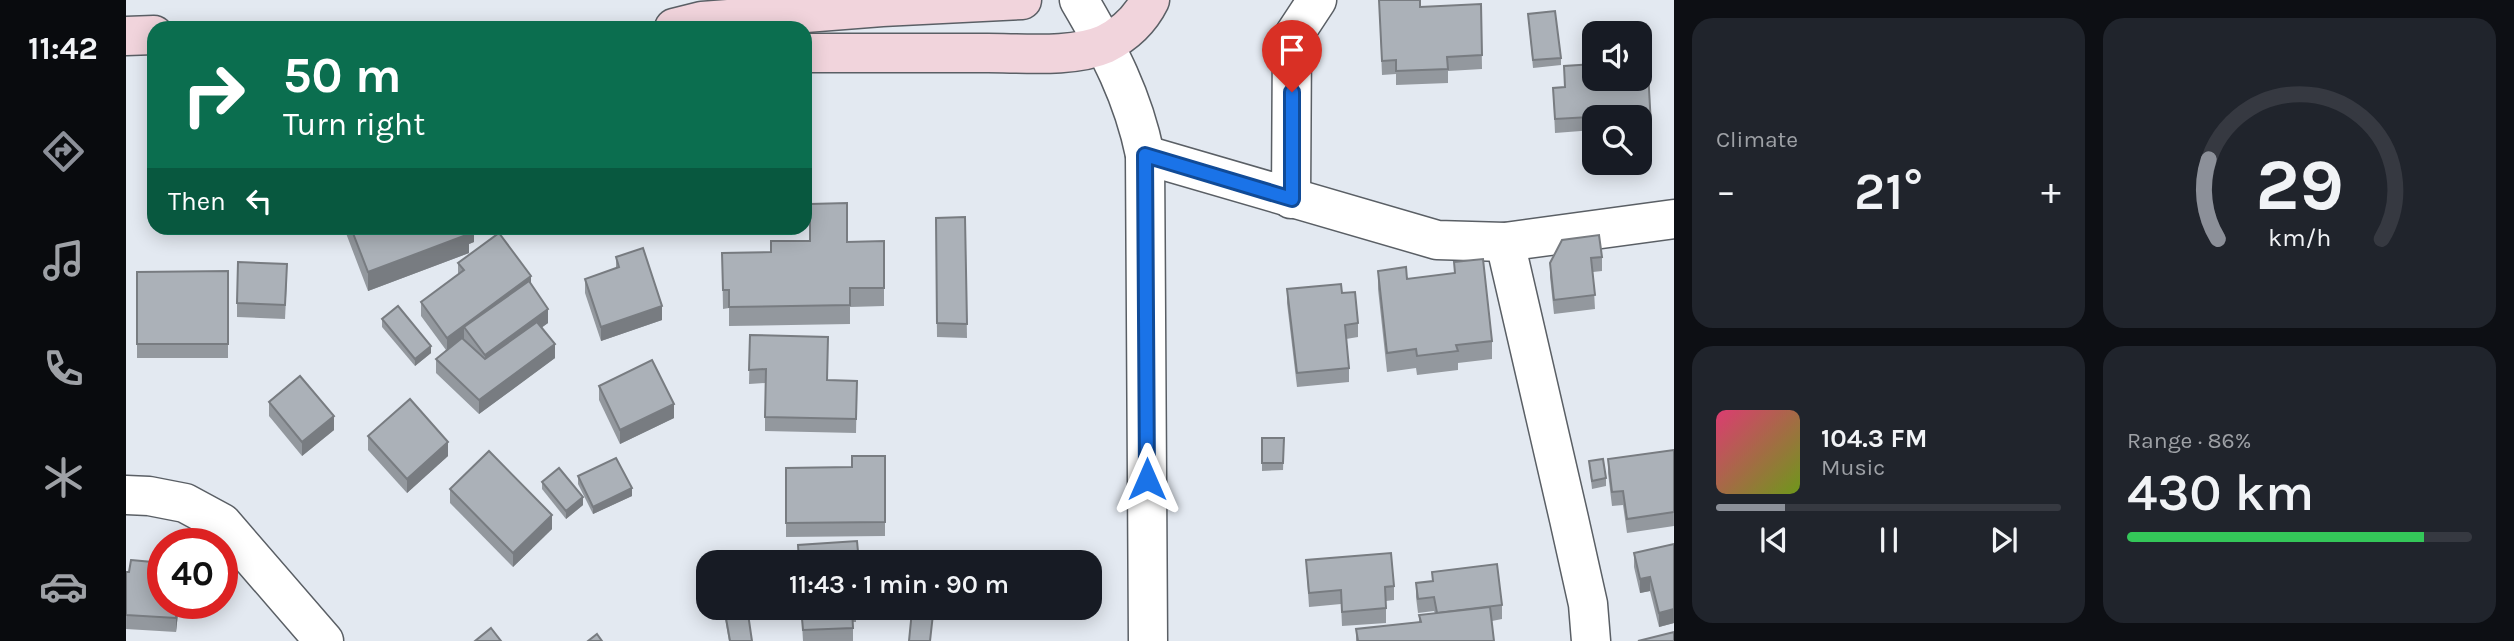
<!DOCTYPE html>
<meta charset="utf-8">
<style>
:root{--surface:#171b24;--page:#20242c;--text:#f1f3f6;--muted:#9ea1a6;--line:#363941;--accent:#8c9099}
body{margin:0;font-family:Karla,sans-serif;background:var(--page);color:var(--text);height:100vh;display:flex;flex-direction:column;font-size:26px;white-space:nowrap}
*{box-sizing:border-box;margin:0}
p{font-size:23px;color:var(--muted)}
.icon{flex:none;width:38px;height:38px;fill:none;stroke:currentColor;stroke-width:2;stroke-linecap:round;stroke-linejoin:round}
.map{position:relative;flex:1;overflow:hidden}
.panel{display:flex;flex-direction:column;gap:18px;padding:18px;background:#0d0f14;width:840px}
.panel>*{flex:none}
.guide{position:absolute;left:21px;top:21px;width:665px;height:214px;border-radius:21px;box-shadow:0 4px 18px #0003;background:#0b6e4f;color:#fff;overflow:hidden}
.buttons{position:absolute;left:1456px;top:21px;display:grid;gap:14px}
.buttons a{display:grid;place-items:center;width:70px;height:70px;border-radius:14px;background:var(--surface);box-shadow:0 4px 18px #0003;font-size:35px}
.speed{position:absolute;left:21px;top:528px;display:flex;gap:14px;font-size:35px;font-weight:700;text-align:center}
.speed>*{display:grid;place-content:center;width:91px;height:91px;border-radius:50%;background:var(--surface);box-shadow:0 4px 18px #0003;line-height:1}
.speed .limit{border:10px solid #d22;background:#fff;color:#111}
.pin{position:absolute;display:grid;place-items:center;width:60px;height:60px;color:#fff;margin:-72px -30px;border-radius:50% 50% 50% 0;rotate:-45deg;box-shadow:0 0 7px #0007}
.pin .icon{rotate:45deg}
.me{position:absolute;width:77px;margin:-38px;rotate:0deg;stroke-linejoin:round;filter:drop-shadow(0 0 5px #0008)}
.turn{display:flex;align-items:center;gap:24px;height:147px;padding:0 21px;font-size:32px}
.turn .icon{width:91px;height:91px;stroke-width:2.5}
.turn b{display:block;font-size:49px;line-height:60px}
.then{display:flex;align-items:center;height:66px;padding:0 21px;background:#0003;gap:14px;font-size:26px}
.big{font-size:52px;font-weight:600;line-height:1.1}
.panel .tile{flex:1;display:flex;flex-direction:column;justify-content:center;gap:10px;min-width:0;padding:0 24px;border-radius:21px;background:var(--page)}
.panel .dial{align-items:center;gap:0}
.dial svg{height:182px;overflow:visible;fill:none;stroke:var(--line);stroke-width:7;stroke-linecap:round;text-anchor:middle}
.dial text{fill:var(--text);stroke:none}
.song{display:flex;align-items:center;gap:21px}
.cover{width:84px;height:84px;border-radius:10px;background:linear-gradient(135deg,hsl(340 70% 55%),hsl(80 70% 35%))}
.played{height:7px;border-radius:4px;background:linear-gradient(90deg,var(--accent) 20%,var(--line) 20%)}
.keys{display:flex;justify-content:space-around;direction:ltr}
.heat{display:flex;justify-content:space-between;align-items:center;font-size:38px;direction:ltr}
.charge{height:10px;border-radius:5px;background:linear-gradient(90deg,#34c759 86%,var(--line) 0)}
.panel .tiles{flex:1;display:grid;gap:18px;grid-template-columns:repeat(2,1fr)}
.trip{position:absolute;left:570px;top:550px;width:406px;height:70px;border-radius:21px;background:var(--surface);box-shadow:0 4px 18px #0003;font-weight:600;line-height:70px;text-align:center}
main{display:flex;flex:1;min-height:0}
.tabs{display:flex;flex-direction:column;width:126px;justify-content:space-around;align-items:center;background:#090b0e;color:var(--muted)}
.tabs .icon{width:49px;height:49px}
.tabs .active{color:var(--accent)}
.tabs b{font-size:32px;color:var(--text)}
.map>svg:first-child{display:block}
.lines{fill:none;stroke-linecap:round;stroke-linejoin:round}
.minor-casing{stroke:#5a5f65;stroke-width:41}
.tertiary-casing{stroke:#5a5f65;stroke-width:41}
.secondary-casing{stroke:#5a5f65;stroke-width:41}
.minor{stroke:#fff;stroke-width:38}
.tertiary{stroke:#fff;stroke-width:38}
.secondary{stroke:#f1d4dc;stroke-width:38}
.wall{fill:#93989e}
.shaded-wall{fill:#787c81}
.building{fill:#abb1b8;stroke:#787c81;stroke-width:2}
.route-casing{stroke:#114b97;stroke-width:18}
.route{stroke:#1a73e8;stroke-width:12}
</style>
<main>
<nav class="tabs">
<b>11:42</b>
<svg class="icon active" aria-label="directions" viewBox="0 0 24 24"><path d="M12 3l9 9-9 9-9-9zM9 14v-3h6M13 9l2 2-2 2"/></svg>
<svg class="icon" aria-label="music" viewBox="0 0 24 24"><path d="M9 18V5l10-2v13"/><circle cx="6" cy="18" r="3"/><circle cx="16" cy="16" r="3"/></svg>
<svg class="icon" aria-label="phone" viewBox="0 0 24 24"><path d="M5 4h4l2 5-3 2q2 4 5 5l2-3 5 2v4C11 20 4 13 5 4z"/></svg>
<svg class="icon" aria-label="climate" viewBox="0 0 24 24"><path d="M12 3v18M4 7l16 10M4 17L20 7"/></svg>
<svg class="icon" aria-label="car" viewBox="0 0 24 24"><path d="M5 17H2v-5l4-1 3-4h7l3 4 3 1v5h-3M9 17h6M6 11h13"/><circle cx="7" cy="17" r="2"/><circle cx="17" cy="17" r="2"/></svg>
</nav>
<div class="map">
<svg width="1548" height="641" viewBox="0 0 1548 641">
<rect width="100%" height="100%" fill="#e3e9f1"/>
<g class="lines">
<g class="minor-casing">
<g id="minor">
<polyline points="1019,155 1311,240 1379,242 1548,219"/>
<polyline points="1165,199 1166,38 1191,0"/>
<polyline points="1379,242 1443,519 1462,604 1465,641"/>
<polyline points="0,495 23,496 59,503 96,523 198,641"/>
</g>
</g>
<g class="tertiary-casing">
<path id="tertiary" d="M953 0C983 51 1007 96 1019 155L1022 641"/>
</g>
<g class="secondary-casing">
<g id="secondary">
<polyline points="548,28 576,21 756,7 896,0"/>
<polyline points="0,36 28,35"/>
<path d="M679 53C740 53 801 53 862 53 897 53 947 58 979 44 999 34 1014 20 1024 0"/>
</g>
</g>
<use href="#minor" class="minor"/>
<use href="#tertiary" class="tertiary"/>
<use href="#secondary" class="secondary"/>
</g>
<g class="wall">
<polygon points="1253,0 1294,7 1355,4 1356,69 1322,71 1322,83 1270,85 1270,74 1256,75"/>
<polygon points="1402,14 1435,58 1435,65 1407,68"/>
<polygon points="1521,53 1525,139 1514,140 1514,117 1468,117 1468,130 1429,133 1427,88 1438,87 1438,66 1468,64 1468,79 1514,79 1514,54"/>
<polygon points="839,217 841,338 811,337 810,218"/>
<polygon points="218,228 348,228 348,242 343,244 343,253 242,291"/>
<polygon points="758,241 758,306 724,307 724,324 603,326 603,308 597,309 596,253 645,252 721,242"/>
<polygon points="490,257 536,320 475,341 459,293 459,279 490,268"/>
<polygon points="1476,257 1476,271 1467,272 1469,309 1428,314 1424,277 1424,263"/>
<polygon points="1328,262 1366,341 1366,359 1332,363 1332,370 1291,375 1290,368 1261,372 1252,289 1252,271 1281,279 1328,273"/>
<polygon points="332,263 405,284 422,323 416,327 429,358 353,414 310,373 310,359 320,350 295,316 295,302 332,275"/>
<polygon points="102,271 102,358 11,358 11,272"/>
<polygon points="161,278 159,319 111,317 111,303"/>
<polygon points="1161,289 1232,323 1232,337 1220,339 1223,368 1223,382 1171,387 1161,303"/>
<polygon points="256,319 305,353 289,366 256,327"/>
<polygon points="624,335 701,380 731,381 730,433 639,431 639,383 623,384"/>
<polygon points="473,386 548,418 494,444 473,400"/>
<polygon points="143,402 208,430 176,456 143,416"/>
<polygon points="242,436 322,456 281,493 242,450"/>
<polygon points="1136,438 1158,438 1157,470 1136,471"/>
<polygon points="1548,450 1548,526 1501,533 1497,505 1486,506 1482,473 1482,459"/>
<polygon points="759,456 759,536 660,537 660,468 726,467"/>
<polygon points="1463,461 1480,478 1480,486 1466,489"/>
<polygon points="452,476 506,496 467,514 452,484"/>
<polygon points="416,482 457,505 440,519 416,489"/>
<polygon points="324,489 426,529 387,567 324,503"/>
<polygon points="1548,544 1548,623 1533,627 1524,591 1514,593 1508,567 1508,553"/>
<polygon points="1180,560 1268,586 1268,600 1260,601 1260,623 1216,626 1215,604 1183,607"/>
<polygon points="0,572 37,604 53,604 50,632 0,629"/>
<polygon points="1306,572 1376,605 1376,619 1366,621 1368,641 1230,641 1230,629 1293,622 1293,615 1309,613 1308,611 1292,613 1290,597 1290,583 1306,581"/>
<polygon points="597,607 621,607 626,641 603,641"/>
<polygon points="675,607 730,607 730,622 727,622 727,641 677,641"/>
</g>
<g class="shaded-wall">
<polygon points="340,228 348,228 348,242 343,244 343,253 242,291 242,272"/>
<polygon points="405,276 405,290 338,327 338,339 321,352 321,338"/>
<polygon points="536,306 536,320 475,341 475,327"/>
<polygon points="422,309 422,323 359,369 359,355"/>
<polygon points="429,344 429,358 353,414 353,400"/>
<polygon points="305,346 305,353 289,366 289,359"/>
<polygon points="548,404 548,418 494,444 494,430"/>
<polygon points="208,416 208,430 176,456 176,442"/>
<polygon points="322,442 322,456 281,493 281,479"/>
<polygon points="506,488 506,496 467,514 467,507"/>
<polygon points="457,497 457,505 440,519 440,511"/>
<polygon points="426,515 426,529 387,567 387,553"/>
<polygon points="1524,577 1524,591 1514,593 1514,579"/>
<polygon points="51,604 53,604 50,632 50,618"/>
<polygon points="1548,609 1548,623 1533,627 1533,613"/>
</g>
<g class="building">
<polygon points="1253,0 1294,0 1294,7 1355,4 1356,55 1321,57 1322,69 1270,71 1270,60 1256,61"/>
<polygon points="1429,11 1435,58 1407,60 1402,14"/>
<polygon points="1521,53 1525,125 1514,126 1514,117 1481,117 1481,116 1429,119 1427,88 1439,87 1438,66 1468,64 1468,79 1514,79 1514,54"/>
<polygon points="721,203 721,242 758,241 758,288 724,288 724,305 603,307 603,290 597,290 596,253 645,252 645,241 684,241 684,204"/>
<polygon points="839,217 841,324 811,323 810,218"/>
<polygon points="225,228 341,228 343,234 242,272"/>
<polygon points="373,233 405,276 321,338 295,302 338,270 332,263"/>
<polygon points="1473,235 1476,257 1465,258 1469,295 1428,300 1424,263 1436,240"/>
<polygon points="517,248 536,306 475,327 459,279 493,267 490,257"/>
<polygon points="1357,259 1366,341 1330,345 1332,351 1291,356 1290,349 1261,353 1252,271 1280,267 1281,279 1329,273 1328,262"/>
<polygon points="112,262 161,264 159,305 111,303"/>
<polygon points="102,271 102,344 11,344 11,272"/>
<polygon points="403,281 422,309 359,355 338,327"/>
<polygon points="1215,284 1216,293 1229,292 1232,323 1219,325 1223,368 1171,373 1161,289"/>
<polygon points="272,306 305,346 289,359 256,319"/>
<polygon points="411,322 429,344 353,400 310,359 336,338 359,359"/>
<polygon points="624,335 702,337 701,380 731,381 730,419 639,417 640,369 623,370"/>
<polygon points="526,360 548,404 494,430 473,386"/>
<polygon points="174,376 208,416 176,442 143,402"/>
<polygon points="284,399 322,442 281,479 242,436"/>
<polygon points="1136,438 1158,438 1157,463 1136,463"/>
<polygon points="1548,450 1548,512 1501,519 1497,491 1486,492 1482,459"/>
<polygon points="363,451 426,515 387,553 324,489"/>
<polygon points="726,456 759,456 759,522 660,523 660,468 726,467"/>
<polygon points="490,458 506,488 467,507 452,476"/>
<polygon points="1477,459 1480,478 1466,481 1463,461"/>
<polygon points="433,468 457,497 440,511 416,482"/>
<polygon points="731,541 733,562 673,562 672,545"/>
<polygon points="1548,544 1548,609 1533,613 1524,577 1514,579 1508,553"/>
<polygon points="1265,553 1268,586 1259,587 1260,608 1216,612 1215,590 1183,593 1180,560"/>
<polygon points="5,560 37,563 37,604 51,604 50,618 0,615 0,572 3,572"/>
<polygon points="1371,564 1376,605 1311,613 1308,597 1292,599 1290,583 1307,581 1306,572"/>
<polygon points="598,607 621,607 626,641 604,641"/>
<polygon points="675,607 730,607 726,608 727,628 677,630"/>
<polygon points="1364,607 1368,641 1232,641 1230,629 1295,622 1293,615"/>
<polygon points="786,611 807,614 804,641 783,641"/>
<polygon points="365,628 375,641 349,641"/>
<polygon points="1548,632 1548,641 1512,641"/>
<polygon points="471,634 476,641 462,641"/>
</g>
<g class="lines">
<g class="route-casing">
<polyline id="route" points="1021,479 1019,155 1166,199 1166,92"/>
</g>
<use href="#route" class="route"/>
</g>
</svg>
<div class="buttons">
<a><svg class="icon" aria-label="sound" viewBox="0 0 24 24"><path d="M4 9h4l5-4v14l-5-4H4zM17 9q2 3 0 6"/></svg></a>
<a><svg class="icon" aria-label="search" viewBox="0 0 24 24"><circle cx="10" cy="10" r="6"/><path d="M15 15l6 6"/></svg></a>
</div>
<div class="speed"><div class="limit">40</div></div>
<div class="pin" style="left:1166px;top:92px;background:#d93025"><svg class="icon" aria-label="arrive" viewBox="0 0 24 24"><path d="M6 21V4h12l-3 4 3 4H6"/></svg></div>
<svg class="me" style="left:1021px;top:479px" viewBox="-20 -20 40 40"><path d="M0-17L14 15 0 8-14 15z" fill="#1a73e8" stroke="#fff" stroke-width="4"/></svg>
<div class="trip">11:43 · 1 min · 90 m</div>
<div class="guide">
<div class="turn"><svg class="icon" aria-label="right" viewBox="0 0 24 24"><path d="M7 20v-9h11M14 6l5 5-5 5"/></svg><div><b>50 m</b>Turn right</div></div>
<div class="then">Then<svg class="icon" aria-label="left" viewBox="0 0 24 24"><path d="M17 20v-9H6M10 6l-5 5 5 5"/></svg></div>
</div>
</div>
<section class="panel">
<div class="tiles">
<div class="tile"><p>Climate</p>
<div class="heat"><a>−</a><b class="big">21°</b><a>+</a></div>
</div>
<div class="tile dial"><svg viewBox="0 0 100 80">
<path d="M14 69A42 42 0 1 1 86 69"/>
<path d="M14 69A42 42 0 0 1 10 34" stroke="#8c9099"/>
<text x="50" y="56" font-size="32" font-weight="700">29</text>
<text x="50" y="72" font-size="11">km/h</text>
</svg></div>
<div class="tile">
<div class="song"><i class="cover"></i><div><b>104.3 FM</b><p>Music</p></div></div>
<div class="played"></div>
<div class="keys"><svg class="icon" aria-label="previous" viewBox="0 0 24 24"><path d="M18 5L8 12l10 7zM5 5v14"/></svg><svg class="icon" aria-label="pause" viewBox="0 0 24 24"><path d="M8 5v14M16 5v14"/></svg><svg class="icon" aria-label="next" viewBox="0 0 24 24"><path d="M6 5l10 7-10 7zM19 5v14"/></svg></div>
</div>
<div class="tile"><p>Range · 86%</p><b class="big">430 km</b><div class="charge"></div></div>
</div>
</section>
</main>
